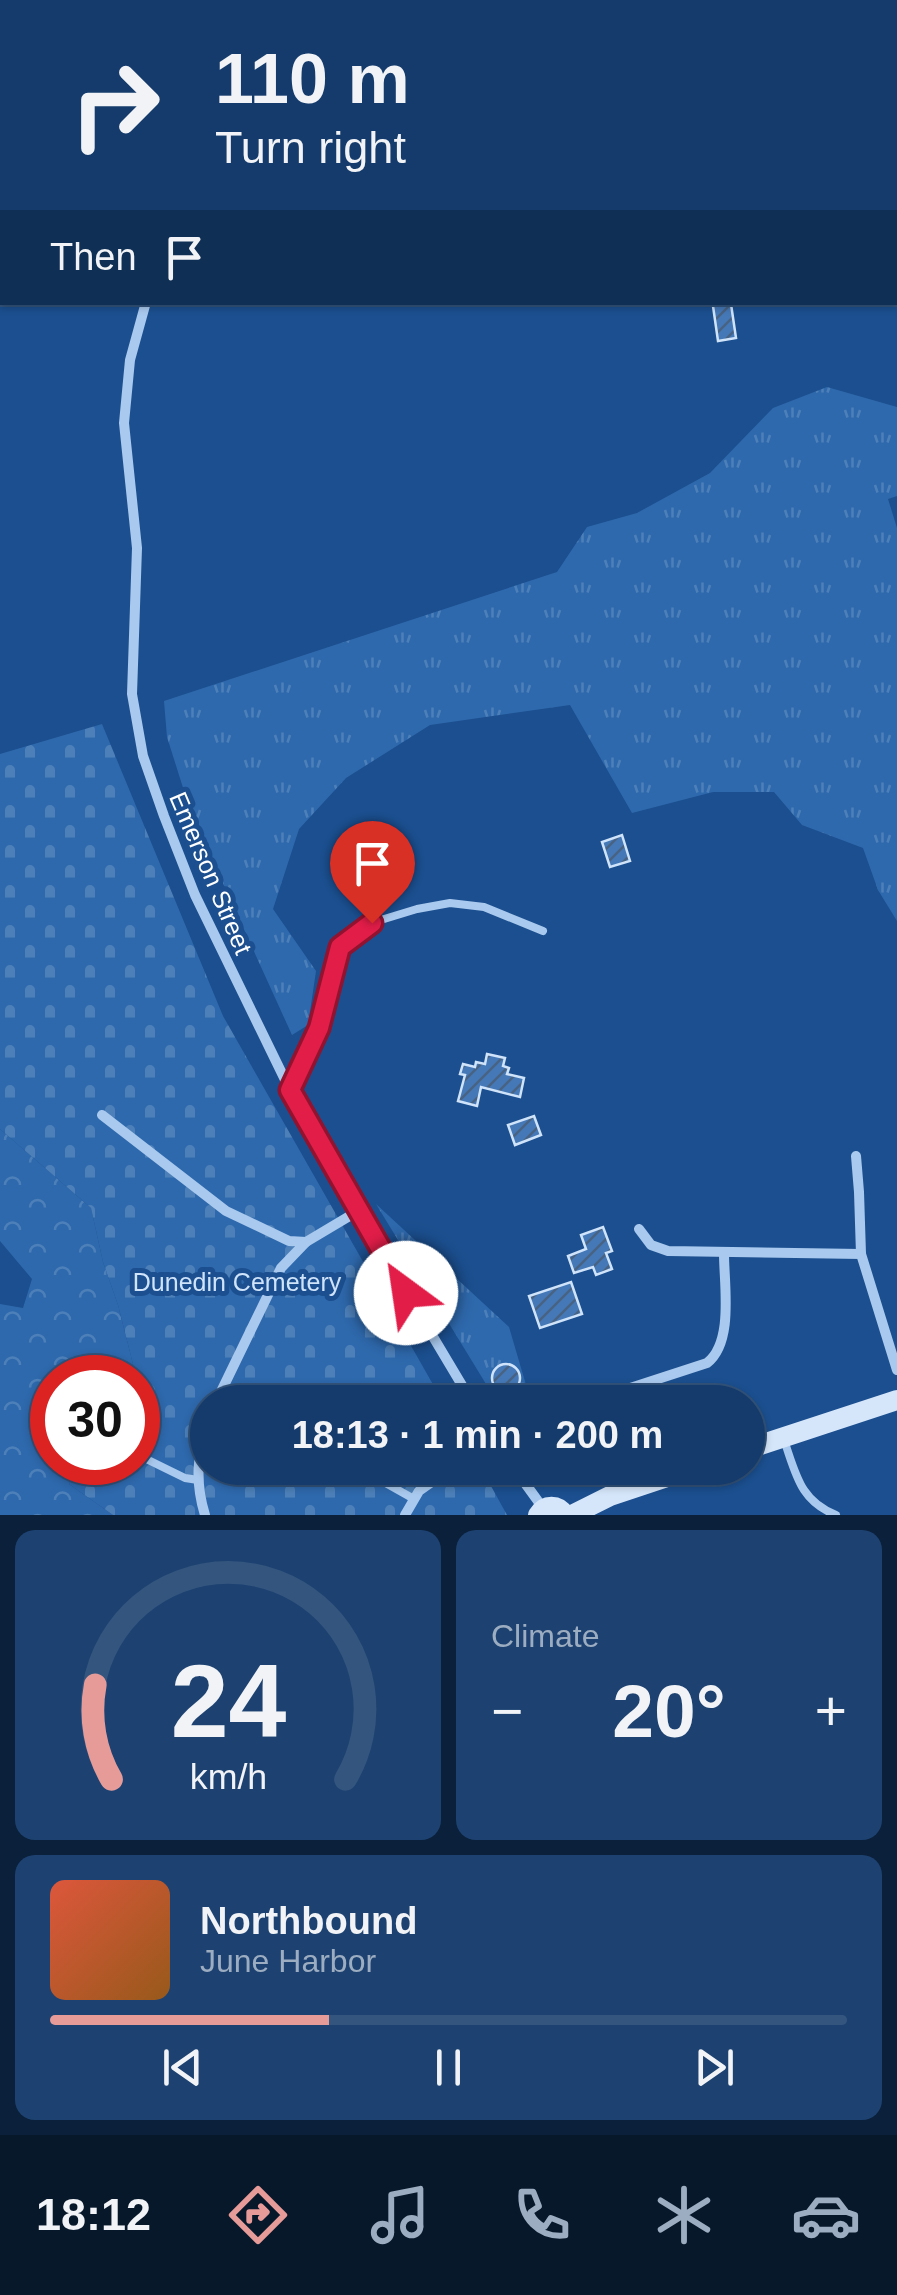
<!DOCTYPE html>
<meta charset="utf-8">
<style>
:root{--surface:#143b6b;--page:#1d4271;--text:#f1f3f6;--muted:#9dadc1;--line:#33557e;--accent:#e69b98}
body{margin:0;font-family:Helvetica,sans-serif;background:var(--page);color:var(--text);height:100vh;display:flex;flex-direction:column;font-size:38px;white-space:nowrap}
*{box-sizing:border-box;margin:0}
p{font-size:32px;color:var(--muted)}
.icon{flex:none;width:55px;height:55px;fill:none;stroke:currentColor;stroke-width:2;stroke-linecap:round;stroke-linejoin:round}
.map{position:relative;height:1515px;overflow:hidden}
.details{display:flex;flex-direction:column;gap:15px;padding:15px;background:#0b203b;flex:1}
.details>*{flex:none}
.banner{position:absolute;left:0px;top:0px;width:898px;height:305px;box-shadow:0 2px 8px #0004,0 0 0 2px var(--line);background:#143b6b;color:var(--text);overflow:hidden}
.speed{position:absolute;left:30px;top:1355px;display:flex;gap:20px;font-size:50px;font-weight:700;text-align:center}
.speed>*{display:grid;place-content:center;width:130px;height:130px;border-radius:50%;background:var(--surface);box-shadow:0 2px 8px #0004,0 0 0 2px var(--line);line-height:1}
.speed .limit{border:15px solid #d22;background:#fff;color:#111}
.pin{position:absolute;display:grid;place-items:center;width:85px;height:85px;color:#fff;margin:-102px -42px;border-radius:50% 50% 50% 0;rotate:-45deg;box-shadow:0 0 10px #0007}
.pin .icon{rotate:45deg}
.me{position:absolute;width:110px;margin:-55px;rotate:329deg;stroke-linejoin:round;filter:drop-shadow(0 0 8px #0008)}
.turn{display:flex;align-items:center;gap:35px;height:210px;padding:0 50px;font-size:45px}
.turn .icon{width:130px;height:130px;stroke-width:2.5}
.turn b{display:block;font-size:70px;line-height:85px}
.then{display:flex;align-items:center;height:95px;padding:0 50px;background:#0003;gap:20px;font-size:38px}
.big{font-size:75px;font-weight:800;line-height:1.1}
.details .tile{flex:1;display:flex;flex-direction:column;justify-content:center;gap:15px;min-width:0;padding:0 35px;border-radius:20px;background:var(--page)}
.details .dial{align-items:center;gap:0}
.dial svg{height:260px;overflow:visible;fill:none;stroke:var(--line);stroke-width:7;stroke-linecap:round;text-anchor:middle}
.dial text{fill:var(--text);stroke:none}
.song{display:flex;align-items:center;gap:30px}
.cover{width:120px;height:120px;border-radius:15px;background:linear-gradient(135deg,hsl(10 70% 55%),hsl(30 70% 35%))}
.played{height:10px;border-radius:5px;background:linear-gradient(90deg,var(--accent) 35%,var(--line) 35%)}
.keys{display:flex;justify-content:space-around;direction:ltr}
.heat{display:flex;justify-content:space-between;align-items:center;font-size:55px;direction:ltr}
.details .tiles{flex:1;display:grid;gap:15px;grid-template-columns:1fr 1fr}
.tile:last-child{grid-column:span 2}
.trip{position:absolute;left:190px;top:1385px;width:575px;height:100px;border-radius:50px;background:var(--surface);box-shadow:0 2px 8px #0004,0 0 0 2px var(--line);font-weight:800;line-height:100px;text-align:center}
.menu{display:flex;height:160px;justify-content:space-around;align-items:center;background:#08182b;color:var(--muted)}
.menu .icon{width:70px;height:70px}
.menu .current{color:var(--accent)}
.menu b{font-size:45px;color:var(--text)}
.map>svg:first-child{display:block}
.grass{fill:url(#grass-tufts)}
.forest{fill:url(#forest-crowns)}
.cemetery{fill:url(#cemetery-stones)}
.building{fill:url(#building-hatch);stroke:#cfe3fa;stroke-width:2.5}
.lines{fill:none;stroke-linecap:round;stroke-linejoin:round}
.path{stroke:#a9c9ee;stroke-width:2.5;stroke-dasharray:5 8;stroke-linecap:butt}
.service{stroke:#a9c9ee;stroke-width:8}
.minor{stroke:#a9c9ee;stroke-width:10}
.secondary{stroke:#d6e6fa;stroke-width:20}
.route-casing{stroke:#92132f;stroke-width:25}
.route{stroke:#e11d48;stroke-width:18}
.labels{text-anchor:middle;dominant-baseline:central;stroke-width:10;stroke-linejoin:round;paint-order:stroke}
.street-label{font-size:25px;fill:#fff;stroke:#1b4f8f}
.park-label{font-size:25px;fill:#cfe3fa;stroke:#1b4f8f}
</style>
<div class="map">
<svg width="897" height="1515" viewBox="0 0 897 1515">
<defs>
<pattern id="grass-tufts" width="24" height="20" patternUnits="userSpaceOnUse" patternTransform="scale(2.5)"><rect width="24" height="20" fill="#2e69ad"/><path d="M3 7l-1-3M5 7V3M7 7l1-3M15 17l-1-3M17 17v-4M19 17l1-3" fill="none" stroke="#4d80b9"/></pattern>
<pattern id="forest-crowns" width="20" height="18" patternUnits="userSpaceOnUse" patternTransform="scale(2.5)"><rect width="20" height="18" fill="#2e69ad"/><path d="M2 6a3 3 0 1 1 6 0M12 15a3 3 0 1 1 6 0" fill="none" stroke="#4d80b9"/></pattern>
<pattern id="cemetery-stones" width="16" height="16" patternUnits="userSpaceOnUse" patternTransform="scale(2.5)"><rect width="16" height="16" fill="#2e69ad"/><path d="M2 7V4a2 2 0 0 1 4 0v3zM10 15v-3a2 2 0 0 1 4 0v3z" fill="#4d80b9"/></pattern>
<pattern id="building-hatch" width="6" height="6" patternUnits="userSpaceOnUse" patternTransform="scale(2.5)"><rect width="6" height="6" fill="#4478b7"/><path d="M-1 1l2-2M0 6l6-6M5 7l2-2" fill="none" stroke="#486282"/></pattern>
</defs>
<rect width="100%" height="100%" fill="#1b4f8f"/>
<g class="grass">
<polygon points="827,387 897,407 897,496 888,499 897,528 897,921 878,890 863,848 802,825 774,792 713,792 632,813 570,705 430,725 346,778 299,829 273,909 316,971 308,1025 292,1035 191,813 167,737 164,701 557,572 587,527 637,513 710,473 773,408"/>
<polygon points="376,1204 509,1327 531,1402 497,1402"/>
</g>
<polygon class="forest" points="0,1129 91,1208 103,1262 118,1305 133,1364 126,1377 52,1378 52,1462 80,1463 69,1484 113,1515 0,1515 0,1304 23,1308 32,1279 0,1241"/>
<polygon class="cemetery" points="102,724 223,1016 443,1402 208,1402 208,1468 481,1468 507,1515 113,1515 69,1484 80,1463 138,1462 138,1378 126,1377 133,1364 118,1305 103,1262 91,1208 0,1129 0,754"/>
<g class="building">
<polygon points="731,304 736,338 718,341 713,306"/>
<polygon points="622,835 630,861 610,867 602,842"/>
<polygon points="487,1054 505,1058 503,1066 509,1068 507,1074 524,1078 520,1097 481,1087 477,1106 458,1101 465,1075 460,1074 463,1064 475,1067 476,1062 485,1064"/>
<polygon points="534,1116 541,1135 515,1145 508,1125"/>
<polygon points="603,1227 612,1251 606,1253 612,1269 596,1275 593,1267 574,1273 568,1256 586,1249 581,1235"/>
<polygon points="571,1282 582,1314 540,1328 529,1296"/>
<circle cx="506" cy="1378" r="14"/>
</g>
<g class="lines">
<polyline class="path" points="732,0 734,2"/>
<g class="service">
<polyline points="895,244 897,245"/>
<polyline points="290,1089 319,1028 340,947 371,923 417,909 450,903 484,907 543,931"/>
<polyline points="222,1389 246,1402"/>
<path d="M784 1440C796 1474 800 1501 836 1515"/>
<polyline points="138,1455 185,1478 198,1480"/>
<polyline points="359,1468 414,1499"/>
</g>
<g class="minor">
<polyline points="390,0 391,2"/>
<polyline points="324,2 327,0"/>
<polyline points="536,2 543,0"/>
<polyline points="895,111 897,112"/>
<polyline points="146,302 130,360 124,423 137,548 132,694 143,756 164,816 195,895 290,1090 358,1211 472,1402"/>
<polyline points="102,1115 226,1211 289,1241 306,1242"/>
<polyline points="856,1156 859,1192 861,1254 897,1370"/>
<polyline points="639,1229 651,1245 668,1251 861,1254"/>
<path d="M618 1392 707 1363C734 1342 724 1285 724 1254"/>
<polyline points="216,1402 281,1268 306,1242 358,1211"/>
<polyline points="514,1468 543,1508"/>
<path d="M205 1515C195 1483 197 1454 208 1422"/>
<polyline points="405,1515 419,1491 436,1479"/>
</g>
<g class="secondary">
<polyline points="748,1449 897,1400"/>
<path d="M538 1515C545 1504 558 1504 565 1515"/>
<polyline points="572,1515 610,1496 694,1468"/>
</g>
</g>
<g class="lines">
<g class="route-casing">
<polyline id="route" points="372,923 340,947 319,1028 290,1090 406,1293"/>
</g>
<use href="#route" class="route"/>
</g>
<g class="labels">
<g class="street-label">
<text transform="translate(211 873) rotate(67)">Emerson Street</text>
</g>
<g class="park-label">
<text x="237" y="1282">Dunedin Cemetery</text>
</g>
</g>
</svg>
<div class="speed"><div class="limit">30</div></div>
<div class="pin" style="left:372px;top:923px;background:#d93025"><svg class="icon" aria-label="arrive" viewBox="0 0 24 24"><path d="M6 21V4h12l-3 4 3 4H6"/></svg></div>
<svg class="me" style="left:406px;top:1293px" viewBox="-20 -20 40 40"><circle r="19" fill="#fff"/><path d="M0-13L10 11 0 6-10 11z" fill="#e11d48"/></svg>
<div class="trip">18:13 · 1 min · 200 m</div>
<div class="banner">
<div class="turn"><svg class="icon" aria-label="right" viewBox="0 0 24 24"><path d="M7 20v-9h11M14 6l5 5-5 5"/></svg><div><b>110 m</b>Turn right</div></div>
<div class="then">Then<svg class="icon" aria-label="arrive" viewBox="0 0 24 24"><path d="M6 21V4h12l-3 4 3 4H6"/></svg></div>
</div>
</div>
<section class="details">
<div class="tiles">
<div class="tile dial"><svg viewBox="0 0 100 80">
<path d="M14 69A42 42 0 1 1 86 69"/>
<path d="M14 69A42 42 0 0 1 9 40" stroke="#e69b98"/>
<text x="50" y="56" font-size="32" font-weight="700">24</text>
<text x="50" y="72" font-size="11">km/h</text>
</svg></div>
<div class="tile"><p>Climate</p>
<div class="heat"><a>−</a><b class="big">20°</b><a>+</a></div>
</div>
<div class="tile">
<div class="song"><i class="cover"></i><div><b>Northbound</b><p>June Harbor</p></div></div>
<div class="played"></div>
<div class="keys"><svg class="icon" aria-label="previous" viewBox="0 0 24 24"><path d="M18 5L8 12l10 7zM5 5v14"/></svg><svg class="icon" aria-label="pause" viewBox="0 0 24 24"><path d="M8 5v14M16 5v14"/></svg><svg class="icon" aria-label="next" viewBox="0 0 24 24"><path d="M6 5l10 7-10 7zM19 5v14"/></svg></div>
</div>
</div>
</section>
<nav class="menu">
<b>18:12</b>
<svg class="icon current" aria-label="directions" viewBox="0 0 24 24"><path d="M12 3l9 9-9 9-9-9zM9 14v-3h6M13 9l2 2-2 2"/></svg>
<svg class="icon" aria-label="music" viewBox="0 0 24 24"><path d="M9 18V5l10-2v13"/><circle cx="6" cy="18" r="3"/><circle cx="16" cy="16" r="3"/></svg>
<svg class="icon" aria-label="phone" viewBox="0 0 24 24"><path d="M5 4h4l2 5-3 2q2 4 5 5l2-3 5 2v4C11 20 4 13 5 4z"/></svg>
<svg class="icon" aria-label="climate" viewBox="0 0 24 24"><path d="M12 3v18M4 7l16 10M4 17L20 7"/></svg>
<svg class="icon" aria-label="car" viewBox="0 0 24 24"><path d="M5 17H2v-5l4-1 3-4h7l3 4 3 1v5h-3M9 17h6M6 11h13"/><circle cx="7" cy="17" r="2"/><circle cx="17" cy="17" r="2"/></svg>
</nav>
